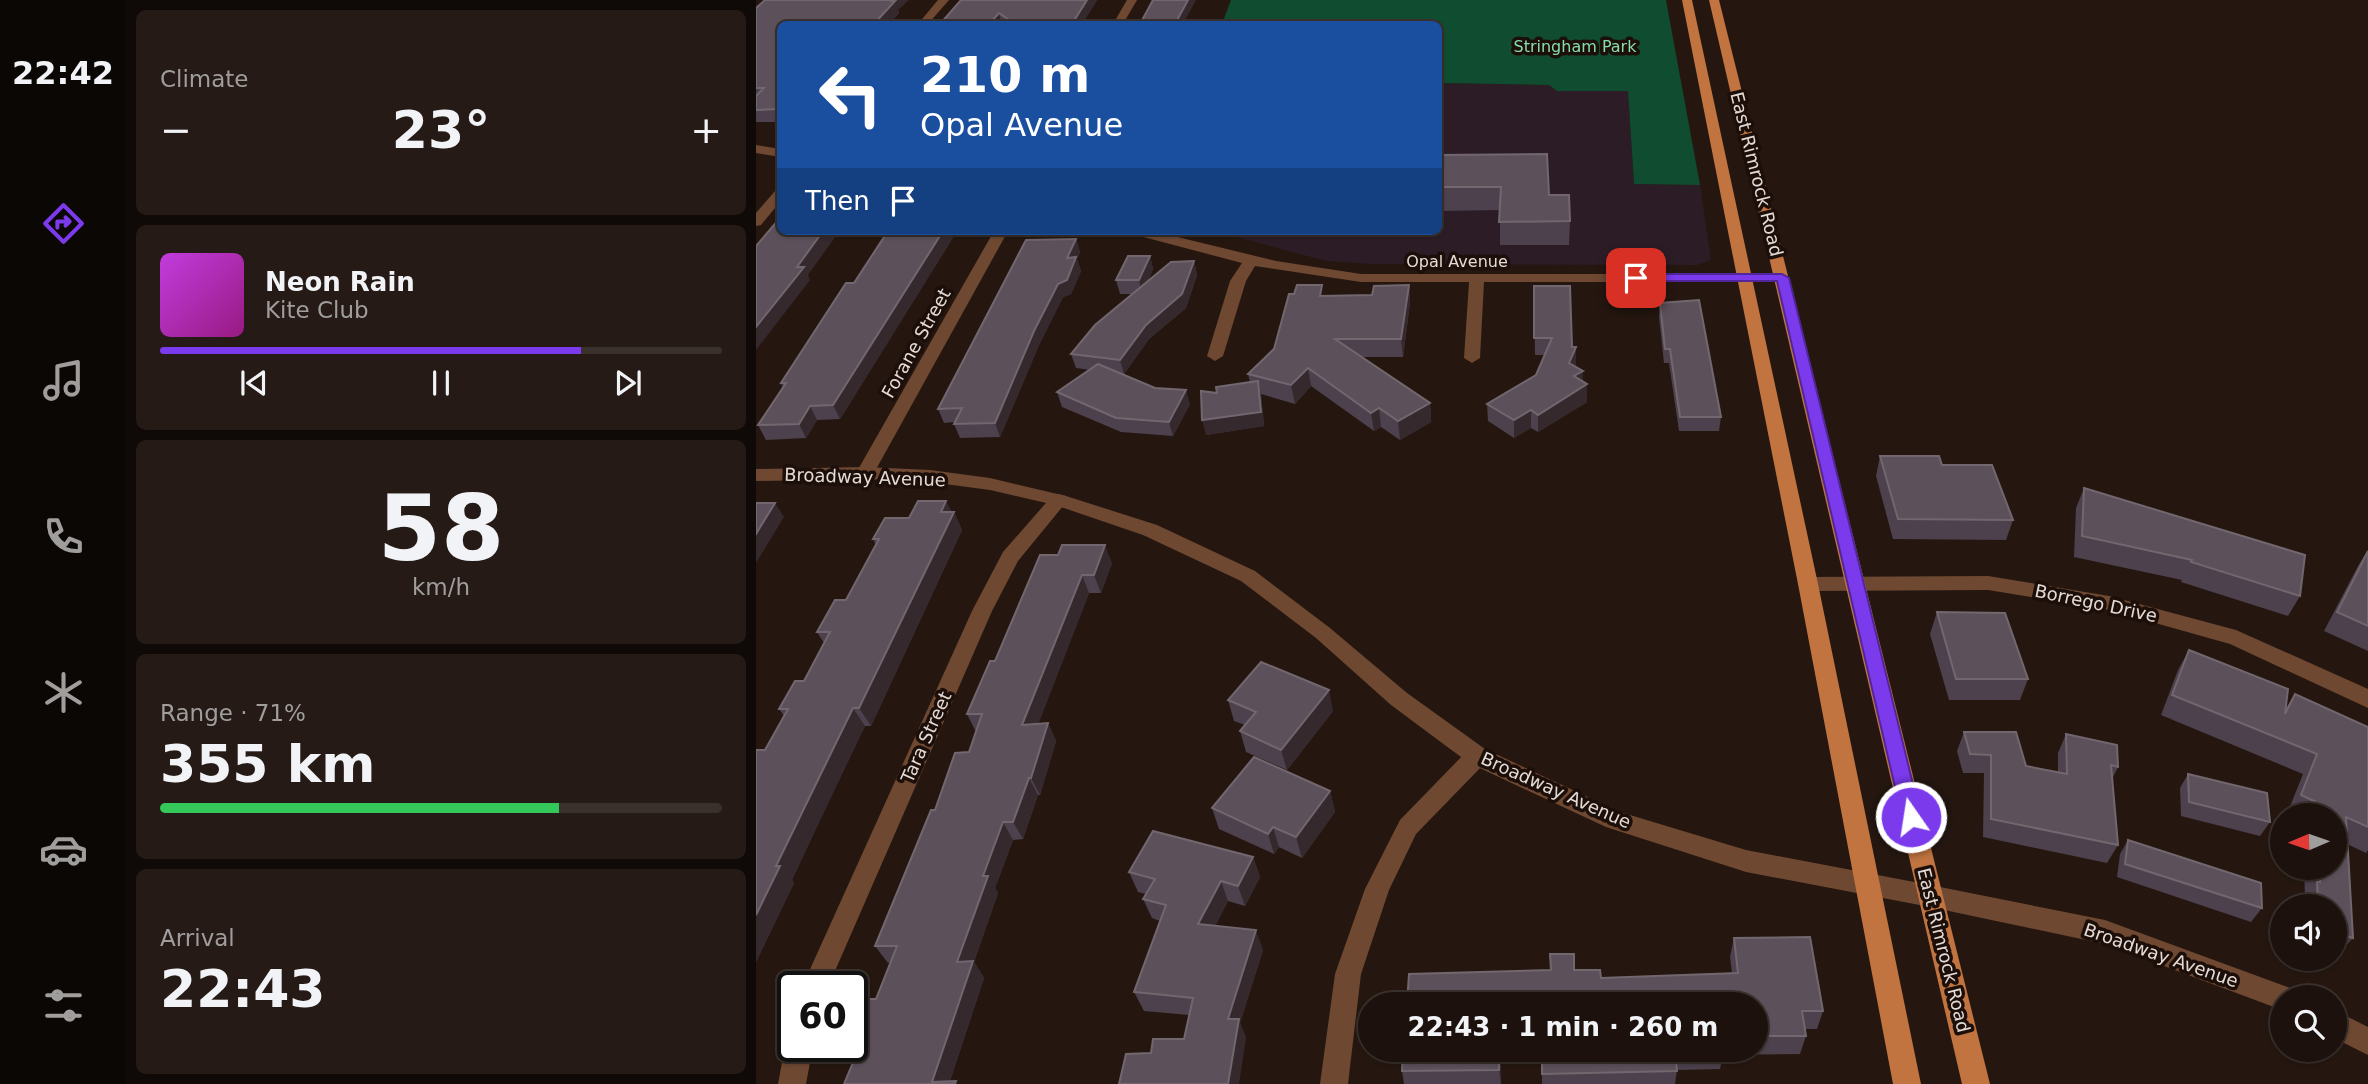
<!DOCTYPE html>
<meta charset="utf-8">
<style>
:root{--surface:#1c110c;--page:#251a15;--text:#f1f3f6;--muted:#a09d9d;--line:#3a312d;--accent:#7c3aed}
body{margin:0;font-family:"DejaVu Sans",sans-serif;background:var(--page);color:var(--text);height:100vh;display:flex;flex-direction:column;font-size:26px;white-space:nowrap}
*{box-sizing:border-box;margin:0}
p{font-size:23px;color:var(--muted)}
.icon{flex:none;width:38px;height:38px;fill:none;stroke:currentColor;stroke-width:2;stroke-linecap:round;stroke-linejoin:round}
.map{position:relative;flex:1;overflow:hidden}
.sheet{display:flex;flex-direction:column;gap:10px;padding:10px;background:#0f0907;width:630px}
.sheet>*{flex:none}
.guide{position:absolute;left:21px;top:21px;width:665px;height:214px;border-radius:10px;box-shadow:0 2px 5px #0004,0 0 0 2px var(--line);background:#1a4fa0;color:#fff;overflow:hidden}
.needle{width:46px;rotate:268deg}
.fabs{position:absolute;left:1514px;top:803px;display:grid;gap:14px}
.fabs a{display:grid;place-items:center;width:77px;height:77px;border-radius:50%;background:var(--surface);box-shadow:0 2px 5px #0004,0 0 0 2px var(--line);font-size:35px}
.speed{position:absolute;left:21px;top:971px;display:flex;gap:14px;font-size:35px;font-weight:700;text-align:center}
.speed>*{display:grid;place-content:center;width:91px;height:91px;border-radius:50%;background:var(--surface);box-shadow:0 2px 5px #0004,0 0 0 2px var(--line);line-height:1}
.speed .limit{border:4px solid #111;border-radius:10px;background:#fff;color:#111}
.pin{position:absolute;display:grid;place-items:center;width:60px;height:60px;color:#fff;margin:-30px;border-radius:14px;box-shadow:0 4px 10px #0006}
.me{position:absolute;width:77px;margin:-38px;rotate:347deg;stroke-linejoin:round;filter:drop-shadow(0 0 5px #0008)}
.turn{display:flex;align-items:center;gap:24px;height:147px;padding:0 28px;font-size:32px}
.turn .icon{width:91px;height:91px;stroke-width:2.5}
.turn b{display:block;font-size:49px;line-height:60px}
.then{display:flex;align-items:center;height:66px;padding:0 28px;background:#0003;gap:14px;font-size:26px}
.big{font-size:52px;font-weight:600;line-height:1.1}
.sheet .tile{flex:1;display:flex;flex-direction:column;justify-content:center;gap:10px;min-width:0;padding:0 24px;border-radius:10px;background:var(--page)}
.sheet .dial{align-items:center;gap:0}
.dial b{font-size:91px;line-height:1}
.song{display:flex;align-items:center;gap:21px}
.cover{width:84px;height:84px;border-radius:10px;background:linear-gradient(135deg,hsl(290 70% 55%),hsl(310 70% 35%))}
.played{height:7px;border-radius:4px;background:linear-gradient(90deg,var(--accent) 75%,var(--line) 75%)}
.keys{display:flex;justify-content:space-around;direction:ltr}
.heat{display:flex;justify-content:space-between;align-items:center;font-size:38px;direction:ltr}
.charge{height:10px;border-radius:5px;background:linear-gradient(90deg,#34c759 71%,var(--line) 0)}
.trip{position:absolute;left:602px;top:992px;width:410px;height:70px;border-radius:35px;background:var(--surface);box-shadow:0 2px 5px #0004,0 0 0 2px var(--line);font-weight:600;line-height:70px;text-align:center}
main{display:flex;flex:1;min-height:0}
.menu{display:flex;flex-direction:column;width:126px;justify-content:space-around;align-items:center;background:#0b0705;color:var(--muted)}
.menu .icon{width:49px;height:49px}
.menu .current{color:var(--accent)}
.menu b{font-size:32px;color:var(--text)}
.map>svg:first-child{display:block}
.education{fill:#2c1c26}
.green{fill:#104c30}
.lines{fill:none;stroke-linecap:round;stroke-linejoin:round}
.minor{fill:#6e4831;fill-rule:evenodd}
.tertiary{fill:#6e4831;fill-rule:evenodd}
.primary{fill:#c17440;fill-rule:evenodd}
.wall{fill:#4c414c}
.shaded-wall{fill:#35292e}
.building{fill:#5c515b;stroke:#72676e;stroke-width:2}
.route{fill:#7c3aed;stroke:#51269a;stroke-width:2}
.labels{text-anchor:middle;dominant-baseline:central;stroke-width:7;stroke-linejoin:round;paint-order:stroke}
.far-park-label{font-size:16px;fill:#87ddac;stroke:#1c0e08}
.far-street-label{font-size:16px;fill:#e5dbd6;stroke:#1c0e08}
.street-label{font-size:18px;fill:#e5dbd6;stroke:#1c0e08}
</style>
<main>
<nav class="menu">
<b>22:42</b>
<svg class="icon current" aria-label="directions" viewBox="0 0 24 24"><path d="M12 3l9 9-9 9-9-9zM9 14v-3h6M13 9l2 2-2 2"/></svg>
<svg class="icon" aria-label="music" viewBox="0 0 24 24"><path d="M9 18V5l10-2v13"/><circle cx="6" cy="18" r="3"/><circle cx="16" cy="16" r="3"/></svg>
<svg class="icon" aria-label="phone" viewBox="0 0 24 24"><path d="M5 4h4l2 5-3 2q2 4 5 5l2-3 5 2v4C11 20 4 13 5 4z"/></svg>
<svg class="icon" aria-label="climate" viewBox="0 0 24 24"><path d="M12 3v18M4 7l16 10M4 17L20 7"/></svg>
<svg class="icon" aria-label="car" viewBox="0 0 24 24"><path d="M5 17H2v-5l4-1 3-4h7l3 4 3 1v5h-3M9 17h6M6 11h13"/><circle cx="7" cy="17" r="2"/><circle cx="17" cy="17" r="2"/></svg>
<svg class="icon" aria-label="filters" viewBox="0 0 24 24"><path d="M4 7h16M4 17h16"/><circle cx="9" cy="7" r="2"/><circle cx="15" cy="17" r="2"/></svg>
</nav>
<section class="sheet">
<div class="tile"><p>Climate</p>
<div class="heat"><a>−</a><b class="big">23°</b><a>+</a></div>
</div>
<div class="tile">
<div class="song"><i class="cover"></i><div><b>Neon Rain</b><p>Kite Club</p></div></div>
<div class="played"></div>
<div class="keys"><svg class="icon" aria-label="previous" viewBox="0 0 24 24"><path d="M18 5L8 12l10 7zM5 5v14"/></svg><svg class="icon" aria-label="pause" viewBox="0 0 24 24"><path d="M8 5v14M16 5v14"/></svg><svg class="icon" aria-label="next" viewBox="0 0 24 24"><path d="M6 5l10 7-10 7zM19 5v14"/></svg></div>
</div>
<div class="tile dial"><b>58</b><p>km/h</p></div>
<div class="tile"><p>Range · 71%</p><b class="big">355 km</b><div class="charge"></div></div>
<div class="tile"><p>Arrival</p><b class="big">22:43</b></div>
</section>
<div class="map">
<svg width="1612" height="1084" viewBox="0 0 1612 1084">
<rect width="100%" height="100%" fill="#251710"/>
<polygon class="education" points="683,83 793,85 801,91 872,91 878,184 944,185 955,260 941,265 617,264 570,261 458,231 682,231"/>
<polygon class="green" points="475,0 910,0 944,185 878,184 872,91 801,91 793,85 683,83 682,24 466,24"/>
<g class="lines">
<g class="minor">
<polygon points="182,0 193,0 172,24 162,24"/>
<polygon points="371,0 381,0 367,24 357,24"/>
<polygon points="0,145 24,149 24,157 0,153"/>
<polygon points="24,190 24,202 5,225 0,226 0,213 19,191"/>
<polygon points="238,231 252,231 118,473 109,479 103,477 100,473"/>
<polygon points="374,231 397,231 520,261 605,274 1026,274 1033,278 1026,282 728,282 724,358 716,363 708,358 713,282 605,282 499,266 490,281 467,356 459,361 451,356 474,281 486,263 376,234"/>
<polygon points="303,494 310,496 312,500 262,561 236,611 72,987 46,987 216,611 247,552 296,496"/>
<polygon points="1232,576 1353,596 1480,630 1612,689 1612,708 1474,644 1353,610 1232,590 1052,591 1045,589 1042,584 1045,579 1052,577"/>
<polygon points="721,747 729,749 732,756 729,763 660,834 633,890 605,974 592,1084 564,1084 579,974 609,889 644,820 713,749"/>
<polygon points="1174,885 1349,920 1537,989 1541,998 1526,998 1526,1010 1349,944 1174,907 1165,904 1162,896 1165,888"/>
<polygon points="1578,1010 1612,1027 1612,1055 1578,1038"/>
<polygon points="37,1035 37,1046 57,1046 50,1084 22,1084 29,1046"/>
</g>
<polygon class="tertiary" points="109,467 174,470 234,478 310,496 401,525 499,571 574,628 651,693 729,749 864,812 990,850 1174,885 1183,888 1186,896 1183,904 1174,907 990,872 850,827 713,763 635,705 560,638 485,581 387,535 299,505 234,490 174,482 109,479 0,481 0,469"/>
<g class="primary">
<polygon points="926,0 936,0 1062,584 1165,1084 1137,1084 1042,584"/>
<polygon points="953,0 963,0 1234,1084 1206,1084"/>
</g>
</g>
<g class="wall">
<polygon points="205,0 341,0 326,24 184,24"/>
<polygon points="0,8 142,10 143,13 133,24 24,24 24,122 0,122"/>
<polygon points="682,155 793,195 814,221 813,245 744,245 744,210 682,211"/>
<polygon points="132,231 201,231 84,419 61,420 50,438 10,440 2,425 27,388 25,383 98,283"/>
<polygon points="320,239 324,252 321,259 325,271 315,294 307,297 283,345 244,437 204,438 198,424 199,422 188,423 182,409"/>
<polygon points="394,256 397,269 392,281 438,261 441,275 430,308 393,339 368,374 363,373 434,404 417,436 365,432 306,407 301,392 334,370 320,368 315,354 376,294 364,294 360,280"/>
<polygon points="653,285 654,303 647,357 606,357 674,403 675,422 644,440 625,427 618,431 555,386 539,404 505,394 508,426 450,435 461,393 494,382 492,374 568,296 616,295"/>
<polygon points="778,286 816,347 820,347 819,367 827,371 827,381 831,402 782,432 775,428 758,438 732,421 731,404 780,375 788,355 779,355"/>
<polygon points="904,303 965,417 963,431 923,431 913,363 908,363 903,317"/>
<polygon points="1124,456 1186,465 1257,520 1250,540 1137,539 1120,476"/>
<polygon points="1328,488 1544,596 1532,616 1425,582 1426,580 1318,557 1320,508"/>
<polygon points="198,512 206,530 115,726 109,726 70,806 36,880 38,883 0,962 0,750 9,750 28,716 23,709 48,681 68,643 61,632 90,600 120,545 117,539 153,518"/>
<polygon points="1612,550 1612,651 1568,631 1602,566"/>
<polygon points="284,555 356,563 345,593 333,593 282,724 292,723 300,741 284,795 282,795 267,839 257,840 239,888 242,893 218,962 228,978 194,1081 202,1084 98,1061 85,1046 96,1046 96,1016 120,999 134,962 132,963 119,946 179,810 213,752 220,732 211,714 239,661"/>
<polygon points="1181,612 1272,679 1264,700 1193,700 1174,634"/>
<polygon points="1433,650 1530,708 1539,694 1612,727 1612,850 1610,853 1591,844 1597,938 1580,956 1578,956 1578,906 1546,906 1546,900 1549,896 1548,868 1578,868 1578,816 1534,816 1531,814 1547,774 1405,715 1422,670"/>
<polygon points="472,700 577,711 531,770 490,752 484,731 489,725 478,721"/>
<polygon points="1208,732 1270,766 1302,772 1302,753 1310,734 1362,767 1356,779 1362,845 1351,863 1227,837 1228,773 1207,773 1201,751"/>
<polygon points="1432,774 1514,822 1504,836 1425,816 1424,788"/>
<polygon points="574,791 579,812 546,858 523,847 518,854 463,829 456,808"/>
<polygon points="1372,840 1506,908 1495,922 1361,877 1364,854"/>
<polygon points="497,857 504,877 489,906 472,901 459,926 507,950 484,1023 490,1038 395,1053 428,1039 433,1015 388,1011 378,992 404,921 396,918 387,899 390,894 382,892 373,872"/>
<polygon points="978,938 1067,1011 1061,1029 1049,1029 1050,1036 1044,1054 967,1055 964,1069 921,1070 919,1084 786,1084 786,1064 745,1064 745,1084 648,1084 646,1071 647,1050 999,1050 999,1004 651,1004 818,970 845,978 976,973 974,957"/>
</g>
<g class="shaded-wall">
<polygon points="137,0 153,0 142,10 143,13 133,24 118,24"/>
<polygon points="331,0 341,0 326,24 316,24"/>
<polygon points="432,0 440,0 427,24 419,24"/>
<polygon points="243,13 246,24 233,24"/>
<polygon points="67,231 81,231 82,233 52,275 54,280 0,350 0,327"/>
<polygon points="187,231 201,231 84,419 77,405"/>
<polygon points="320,239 324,252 321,259 325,271 315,294 307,297 283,345 244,437 239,423 278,331 302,284 311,258"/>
<polygon points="394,256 397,269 386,294 383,280"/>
<polygon points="438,261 441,275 430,308 393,339 368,374 364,360"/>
<polygon points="653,285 654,303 647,357 645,339"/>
<polygon points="820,347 820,365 813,381 813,363"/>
<polygon points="552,368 555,386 539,404 535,385"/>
<polygon points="827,371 827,387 831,384 831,402 782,432 782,415 818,376"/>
<polygon points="502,381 505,395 508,426 450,435 446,420"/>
<polygon points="430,390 434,404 417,436 413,422"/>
<polygon points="674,403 675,422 644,440 642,421"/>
<polygon points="54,406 61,420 50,438 43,424"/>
<polygon points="623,408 625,427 618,431 615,413"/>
<polygon points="775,410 775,428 758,438 758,420"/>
<polygon points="190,501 197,514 198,512 206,530 115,726 103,708 185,512"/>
<polygon points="19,503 28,517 0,563 0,534"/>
<polygon points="349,545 356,563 345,593 338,575"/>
<polygon points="326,575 333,593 275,743 266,725"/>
<polygon points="573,690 577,711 531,770 525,750"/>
<polygon points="97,708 109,726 36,880 38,883 0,962 0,915 20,866"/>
<polygon points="292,723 300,741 284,795 275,778"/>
<polygon points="273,778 282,795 267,839 257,822"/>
<polygon points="574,791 579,812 546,858 540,837"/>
<polygon points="247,822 257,840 239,888 242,893 218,962 228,978 193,1084 176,1082 201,962 227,876"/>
<polygon points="517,827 523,847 518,854 512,834"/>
<polygon points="497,857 504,877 489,906 482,886"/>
<polygon points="465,881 472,901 450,944 442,924"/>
<polygon points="500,930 507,950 484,1023 490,1038 483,1084 472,1084 472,1019"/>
<polygon points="744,1050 745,1064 745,1084 743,1070"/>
</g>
<g class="building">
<polygon points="9,0 137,0 136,1 139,1 118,24 24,24 24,106 22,109 0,110 0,96 8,88 0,88 0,8"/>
<polygon points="205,0 331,0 316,24 259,24 243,13 233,24 184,24"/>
<polygon points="397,0 432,0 419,24 384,24"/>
<polygon points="791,154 793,195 813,195 814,221 743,222 745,187 682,187 682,155"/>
<polygon points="24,218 24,231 67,231 41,267 48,267 0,327 0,246"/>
<polygon points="132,231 187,231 77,405 54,406 43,424 2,425 30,383 25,383 90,283 98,283"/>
<polygon points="320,239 311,258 320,257 311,280 302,284 278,331 239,423 198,424 206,408 182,409 270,240"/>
<polygon points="372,256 394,256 383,280 360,280"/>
<polygon points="438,261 426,294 390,325 364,360 315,354 339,325 415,262"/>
<polygon points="541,285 566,285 564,296 616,295 618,286 653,285 645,339 579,339 674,403 642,421 623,408 615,413 552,368 535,385 492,374 518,349 533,294 538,294"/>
<polygon points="778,286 814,286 816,347 820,347 813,363 827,371 818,376 831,384 782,415 775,410 758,420 731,404 780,375 796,338 778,338"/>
<polygon points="943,300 965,417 924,417 914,349 909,349 904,303"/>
<polygon points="342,364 399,388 430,390 413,422 360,418 301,392"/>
<polygon points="502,381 505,412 446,420 445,391 461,393 460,387"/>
<polygon points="1124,456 1183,456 1186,465 1236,465 1257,520 1142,519"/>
<polygon points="1328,488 1549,555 1544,596 1435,562 1436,560 1326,536"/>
<polygon points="162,501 190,501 185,512 198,512 103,708 97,708 58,788 20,866 24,866 0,915 0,750 9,750 32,709 23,709 39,681 48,681 74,632 61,632 79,600 90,600 123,539 117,539 129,518 153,518"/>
<polygon points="0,503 19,503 0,534"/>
<polygon points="306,545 349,545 338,575 326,575 266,725 292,723 275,778 273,778 257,822 247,822 227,876 232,876 201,962 217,961 176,1082 200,1081 199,1084 88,1084 104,1046 96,1046 96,1016 103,999 120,999 141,946 119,946 175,810 179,810 199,753 213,752 226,714 211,714 234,661 239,661 284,555 302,555"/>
<polygon points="1612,551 1612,626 1581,612"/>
<polygon points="1181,612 1249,613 1272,679 1200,679"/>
<polygon points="1433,650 1532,689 1529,714 1539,694 1612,727 1612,827 1590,817 1597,938 1578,932 1578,906 1562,906 1561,881 1564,882 1564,868 1578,868 1578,816 1560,816 1560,802 1545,795 1561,754 1416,695"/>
<polygon points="505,662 573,690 525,750 484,731 500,712 472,700"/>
<polygon points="1208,732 1260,732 1270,766 1311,774 1310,734 1361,745 1362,767 1355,765 1362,845 1235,819 1235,755 1214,754"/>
<polygon points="498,757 574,791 540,837 517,827 512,834 456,808"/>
<polygon points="1432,774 1511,793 1514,822 1433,802"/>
<polygon points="397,831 497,857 482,886 465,881 442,924 500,930 472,1019 483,1019 472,1084 363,1084 370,1054 395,1053 397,1039 428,1039 437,998 378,992 410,905 387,899 399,879 373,872"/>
<polygon points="1372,840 1505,883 1506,908 1369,864"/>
<polygon points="1054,937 1067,1011 1046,1011 1050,1036 999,1036 999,1004 651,1004 653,974 795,970 794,954 818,954 818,970 844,970 845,978 982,973 978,938"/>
<polygon points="647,1050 743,1050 743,1070 646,1071"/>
<polygon points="786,1050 967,1050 968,1051 919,1052 921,1071 786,1074"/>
</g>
<polygon class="route" points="880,274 1026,274 1033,278 1165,817 1162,823 1155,826 1148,823 1146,817 1021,281 876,281 876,275"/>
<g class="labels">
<g class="far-park-label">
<text x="819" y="46">Stringham Park</text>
</g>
<g class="far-street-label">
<text x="701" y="261">Opal Avenue</text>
</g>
<g class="street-label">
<text transform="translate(1001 174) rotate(76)">East Rimrock Road</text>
<text transform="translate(160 343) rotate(-61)">Forane Street</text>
<text transform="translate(109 477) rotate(2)">Broadway Avenue</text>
<text transform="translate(1340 603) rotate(12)">Borrego Drive</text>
<text transform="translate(170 737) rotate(-66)">Tara Street</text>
<text transform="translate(800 790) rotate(24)">Broadway Avenue</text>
<text transform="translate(1188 950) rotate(76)">East Rimrock Road</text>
<text transform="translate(1405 955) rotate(19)">Broadway Avenue</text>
</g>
</g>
</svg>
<div class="fabs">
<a><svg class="needle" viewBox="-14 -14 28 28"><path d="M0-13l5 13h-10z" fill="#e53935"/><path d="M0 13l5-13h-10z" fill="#a09d9d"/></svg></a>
<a><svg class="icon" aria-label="sound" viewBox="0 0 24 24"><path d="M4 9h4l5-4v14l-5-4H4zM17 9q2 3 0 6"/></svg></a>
<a><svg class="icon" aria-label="search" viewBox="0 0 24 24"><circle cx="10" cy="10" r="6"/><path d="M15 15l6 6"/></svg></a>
</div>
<div class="speed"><div class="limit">60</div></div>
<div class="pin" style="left:880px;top:278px;background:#d93025"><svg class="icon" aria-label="arrive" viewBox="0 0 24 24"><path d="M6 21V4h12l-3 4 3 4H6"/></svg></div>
<svg class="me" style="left:1155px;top:817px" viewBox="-20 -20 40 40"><circle r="17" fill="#7c3aed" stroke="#fff" stroke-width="3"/><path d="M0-11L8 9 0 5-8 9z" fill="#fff"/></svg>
<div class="trip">22:43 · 1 min · 260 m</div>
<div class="guide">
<div class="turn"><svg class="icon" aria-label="left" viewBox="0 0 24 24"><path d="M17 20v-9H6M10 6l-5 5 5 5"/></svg><div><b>210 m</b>Opal Avenue</div></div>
<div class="then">Then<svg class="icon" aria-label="arrive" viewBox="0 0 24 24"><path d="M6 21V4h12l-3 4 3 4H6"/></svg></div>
</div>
</div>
</main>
